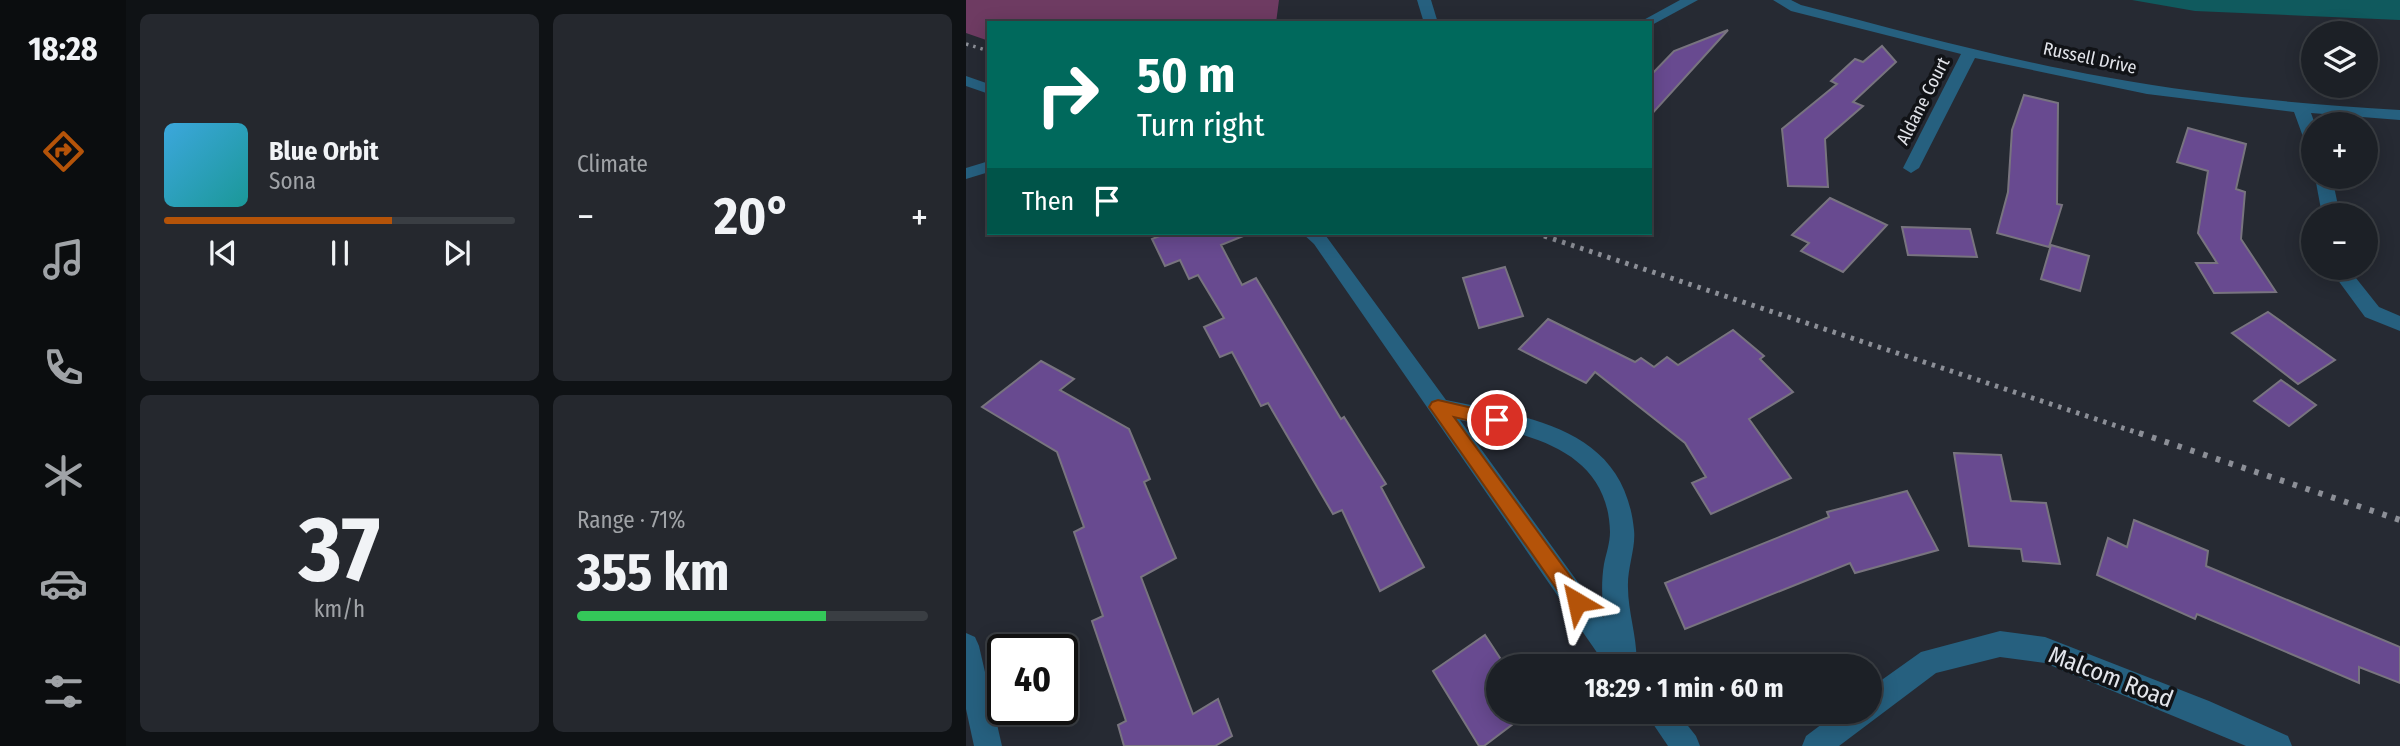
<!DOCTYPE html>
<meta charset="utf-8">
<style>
:root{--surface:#1c2026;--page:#25282e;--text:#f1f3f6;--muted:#a0a3a7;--line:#3a3e43;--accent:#b45309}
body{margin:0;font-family:"Fira Sans Condensed",sans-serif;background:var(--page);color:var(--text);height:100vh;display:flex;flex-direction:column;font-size:26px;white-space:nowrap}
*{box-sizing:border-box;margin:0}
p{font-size:23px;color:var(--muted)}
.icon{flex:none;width:38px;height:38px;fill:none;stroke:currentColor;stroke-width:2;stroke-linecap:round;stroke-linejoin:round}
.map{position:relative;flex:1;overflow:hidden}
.sheet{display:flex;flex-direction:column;gap:14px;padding:14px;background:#0f1215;width:840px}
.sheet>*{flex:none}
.banner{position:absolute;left:21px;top:21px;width:665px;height:214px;border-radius:0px;box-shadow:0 4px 18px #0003,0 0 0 2px var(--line);background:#00695c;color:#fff;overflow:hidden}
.buttons{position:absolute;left:1335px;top:21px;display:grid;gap:14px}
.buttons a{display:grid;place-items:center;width:77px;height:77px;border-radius:50%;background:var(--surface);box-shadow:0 4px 18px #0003,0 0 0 2px var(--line);font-size:35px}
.speed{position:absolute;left:21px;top:634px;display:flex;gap:14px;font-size:35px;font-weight:700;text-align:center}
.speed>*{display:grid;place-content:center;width:91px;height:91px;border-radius:50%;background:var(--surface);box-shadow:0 4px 18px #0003,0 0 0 2px var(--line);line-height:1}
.speed .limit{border:4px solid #111;border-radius:10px;background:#fff;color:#111}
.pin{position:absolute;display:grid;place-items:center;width:60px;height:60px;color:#fff;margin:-30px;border:4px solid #fff;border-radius:50%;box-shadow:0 2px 7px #0007}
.me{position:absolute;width:77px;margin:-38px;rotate:324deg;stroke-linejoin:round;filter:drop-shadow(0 0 5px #0008)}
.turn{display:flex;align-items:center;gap:24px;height:147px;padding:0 35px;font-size:32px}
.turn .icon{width:91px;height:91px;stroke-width:2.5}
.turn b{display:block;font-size:49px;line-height:60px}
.then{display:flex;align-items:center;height:66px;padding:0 35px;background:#0003;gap:14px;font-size:26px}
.big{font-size:52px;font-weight:700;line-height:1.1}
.sheet .card{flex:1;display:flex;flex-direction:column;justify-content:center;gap:10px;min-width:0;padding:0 24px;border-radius:10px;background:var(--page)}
.sheet .dial{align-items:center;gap:0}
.dial b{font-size:91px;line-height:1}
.song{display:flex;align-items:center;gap:21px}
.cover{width:84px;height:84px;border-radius:10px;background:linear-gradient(135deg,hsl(200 70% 55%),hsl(180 70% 35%))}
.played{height:7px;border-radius:4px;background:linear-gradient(90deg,var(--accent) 65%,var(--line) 65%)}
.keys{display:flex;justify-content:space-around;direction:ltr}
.heat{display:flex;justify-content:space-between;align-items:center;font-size:38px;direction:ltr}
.charge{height:10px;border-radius:5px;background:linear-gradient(90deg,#34c759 71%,var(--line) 0)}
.sheet .tiles{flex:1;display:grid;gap:14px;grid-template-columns:repeat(2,1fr)}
.trip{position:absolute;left:520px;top:654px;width:396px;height:70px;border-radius:35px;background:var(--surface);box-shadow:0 4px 18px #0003,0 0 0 2px var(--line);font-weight:700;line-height:70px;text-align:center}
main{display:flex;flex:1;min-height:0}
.tabs{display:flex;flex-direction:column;width:126px;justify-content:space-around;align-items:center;background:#0b0d0f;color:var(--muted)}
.tabs .icon{width:49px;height:49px}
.tabs .current{color:var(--accent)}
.tabs b{font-size:32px;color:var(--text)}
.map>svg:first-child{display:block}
.green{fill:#6e3b62}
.water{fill:#105a5e}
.building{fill:#684a90;stroke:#78747f;stroke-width:2}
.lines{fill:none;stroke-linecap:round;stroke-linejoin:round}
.minor{fill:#26607f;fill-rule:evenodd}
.rail-far2{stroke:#8c8f97;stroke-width:3.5;stroke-dasharray:2.5 5;stroke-linecap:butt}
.rail-far1{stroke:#8c8f97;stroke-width:5;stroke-dasharray:3.5 6;stroke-linecap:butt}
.rail{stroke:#8c8f97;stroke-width:6;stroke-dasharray:4.5 9;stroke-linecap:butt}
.route{fill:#b45309;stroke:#753606;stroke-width:2}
.labels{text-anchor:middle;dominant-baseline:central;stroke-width:7;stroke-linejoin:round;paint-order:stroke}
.far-street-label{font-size:18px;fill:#e3e5eb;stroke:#111317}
.near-street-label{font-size:24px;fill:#e3e5eb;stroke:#111317}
</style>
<main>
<nav class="tabs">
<b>18:28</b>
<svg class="icon current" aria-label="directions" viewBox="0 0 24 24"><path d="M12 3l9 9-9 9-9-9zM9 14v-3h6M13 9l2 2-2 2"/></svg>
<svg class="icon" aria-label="music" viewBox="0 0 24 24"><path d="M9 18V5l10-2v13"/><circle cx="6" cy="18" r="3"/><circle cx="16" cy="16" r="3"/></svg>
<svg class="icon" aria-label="phone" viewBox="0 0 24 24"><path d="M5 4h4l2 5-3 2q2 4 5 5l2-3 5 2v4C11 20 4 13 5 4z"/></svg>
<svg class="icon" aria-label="climate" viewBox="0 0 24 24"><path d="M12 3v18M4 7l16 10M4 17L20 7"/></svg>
<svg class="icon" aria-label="car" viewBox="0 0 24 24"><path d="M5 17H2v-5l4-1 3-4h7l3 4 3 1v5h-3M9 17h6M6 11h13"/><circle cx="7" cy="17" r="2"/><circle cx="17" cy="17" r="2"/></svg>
<svg class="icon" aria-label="filters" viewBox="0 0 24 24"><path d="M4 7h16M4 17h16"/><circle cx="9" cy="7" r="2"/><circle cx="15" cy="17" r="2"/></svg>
</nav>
<section class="sheet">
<div class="tiles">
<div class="card">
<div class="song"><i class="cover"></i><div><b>Blue Orbit</b><p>Sona</p></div></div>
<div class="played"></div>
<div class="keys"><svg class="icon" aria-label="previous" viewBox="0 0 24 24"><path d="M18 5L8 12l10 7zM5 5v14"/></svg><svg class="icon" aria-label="pause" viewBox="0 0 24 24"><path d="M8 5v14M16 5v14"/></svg><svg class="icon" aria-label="next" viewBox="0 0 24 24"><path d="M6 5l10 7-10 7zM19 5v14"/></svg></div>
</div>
<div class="card"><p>Climate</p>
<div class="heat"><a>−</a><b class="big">20°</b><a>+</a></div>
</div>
<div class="card dial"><b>37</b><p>km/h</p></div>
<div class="card"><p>Range · 71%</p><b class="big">355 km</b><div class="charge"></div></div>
</div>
</section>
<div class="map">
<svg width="1434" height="746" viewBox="0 0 1434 746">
<rect width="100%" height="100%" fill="#262a33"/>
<polygon class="green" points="0,0 313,0 310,23 23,23 23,41 0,33"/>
<polygon class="water" points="1166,0 1434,0 1434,20 1229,11"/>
<g class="building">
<polygon points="762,30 684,116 684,76 708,51"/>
<polygon points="916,46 930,62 887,102 897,106 859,139 862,187 822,186 816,129 871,84 865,81 889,59 897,62"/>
<polygon points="1058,95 1092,103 1091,204 1096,205 1083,247 1031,233 1042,192 1046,130"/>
<polygon points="1222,128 1280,144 1270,189 1279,192 1275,239 1310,292 1248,293 1230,263 1251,263 1232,233 1242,171 1211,162"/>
<polygon points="864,198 921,225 877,272 835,251 843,243 826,235"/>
<polygon points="936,227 1004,229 1011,257 942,255"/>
<polygon points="201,233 279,233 280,235 255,245 276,285 290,278 375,419 378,417 420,484 415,487 458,567 414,591 376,510 367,514 302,403 295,406 266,352 254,357 238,327 258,318 232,275 223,279 214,260 199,266 186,239"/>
<polygon points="1085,245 1123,256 1114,291 1075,279"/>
<polygon points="539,267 557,316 513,328 497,278"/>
<polygon points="1302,312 1369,360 1332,384 1266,333"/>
<polygon points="582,319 669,362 675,358 688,367 701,357 712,365 767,330 798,356 794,359 827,392 783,419 825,478 745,514 726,483 740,477 719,443 629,372 620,383 553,349"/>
<polygon points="75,361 108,379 94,390 163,429 184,479 178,482 210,558 175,577 227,714 252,699 266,736 249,746 158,746 152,725 160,721 126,621 137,616 108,532 118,527 91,452 16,407"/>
<polygon points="1315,380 1350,405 1323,426 1288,401"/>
<polygon points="988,453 1035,455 1045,501 1080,503 1094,564 1057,561 1055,549 1003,546"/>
<polygon points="941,491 972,550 889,573 884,563 719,629 699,583 863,517 861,512"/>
<polygon points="1168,520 1242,551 1240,566 1434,647 1434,683 1393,667 1393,683 1231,614 1229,619 1131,575 1142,538 1161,547"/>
<polygon points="519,635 540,667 532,667 532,712 563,712 518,746 513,746 467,671"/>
</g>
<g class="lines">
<g class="minor">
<polygon points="451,0 465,0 472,23 458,23"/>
<polygon points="714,0 732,0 684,26 684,23 672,23"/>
<path d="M807 0H825L835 5C936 31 1037 59 1139 77 1237 95 1335 104 1434 110V120L1345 113 1349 124 1348 150 1340 145 1328 112 1181 94 1009 58 953 168 945 173 937 168 995 54 825 11Z"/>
<polygon points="0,76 23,84 23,94 0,86"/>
<polygon points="23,161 23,172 0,179 0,168"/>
<polygon points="1349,177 1366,177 1374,215 1356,215"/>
<path d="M336 233H357L360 236 480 400C562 417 658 427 668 530 670 548 661 568 662 588 662 613 673 644 670 667H641L348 244ZM494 420C561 434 642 448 644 532 644 543 640 554 638 564 635 582 636 600 638 618Z"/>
<polygon points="1363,268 1382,268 1413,307 1434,316 1434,331 1399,317"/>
<polygon points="1034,631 1079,637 1243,701 1322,736 1326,746 1280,746 1079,663 1034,657 970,673 873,746 836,746 840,736 872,712 903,712 903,689 955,652"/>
<polygon points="0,633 9,637 13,646 36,746 8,746 0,709"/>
<polygon points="679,712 711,712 730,736 734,746 702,746"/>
</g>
<polyline class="rail-far2" points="0,44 23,51"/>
<polyline class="rail-far1" points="569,233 1178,435"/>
<polyline class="rail" points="1173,433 1434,520"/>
</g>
<polygon class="route" points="472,400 537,415 539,420 537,425 531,427 488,417 618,595 620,602 618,608 611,611 604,608 466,411 463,407 466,402"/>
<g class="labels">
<g class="far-street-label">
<text transform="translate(1124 58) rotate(12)">Russell Drive</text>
<text transform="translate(957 101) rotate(-63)">Aldane Court</text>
</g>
<g class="near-street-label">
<text transform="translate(1145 677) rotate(21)">Malcom Road</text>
</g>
</g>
</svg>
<div class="buttons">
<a><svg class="icon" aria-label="layers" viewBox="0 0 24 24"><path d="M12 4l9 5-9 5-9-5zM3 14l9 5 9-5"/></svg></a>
<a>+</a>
<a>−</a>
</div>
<div class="speed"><div class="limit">40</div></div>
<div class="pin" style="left:531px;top:420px;background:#d93025"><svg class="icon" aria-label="arrive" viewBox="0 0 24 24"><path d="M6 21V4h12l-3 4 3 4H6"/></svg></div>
<svg class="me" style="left:611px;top:602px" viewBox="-20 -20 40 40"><path d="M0-17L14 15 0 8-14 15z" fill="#b45309" stroke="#fff" stroke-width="4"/></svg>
<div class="trip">18:29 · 1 min · 60 m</div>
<div class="banner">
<div class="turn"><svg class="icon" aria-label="right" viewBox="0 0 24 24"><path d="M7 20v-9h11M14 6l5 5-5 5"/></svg><div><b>50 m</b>Turn right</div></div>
<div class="then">Then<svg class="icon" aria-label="arrive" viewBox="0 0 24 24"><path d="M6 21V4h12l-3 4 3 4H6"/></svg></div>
</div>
</div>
</main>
